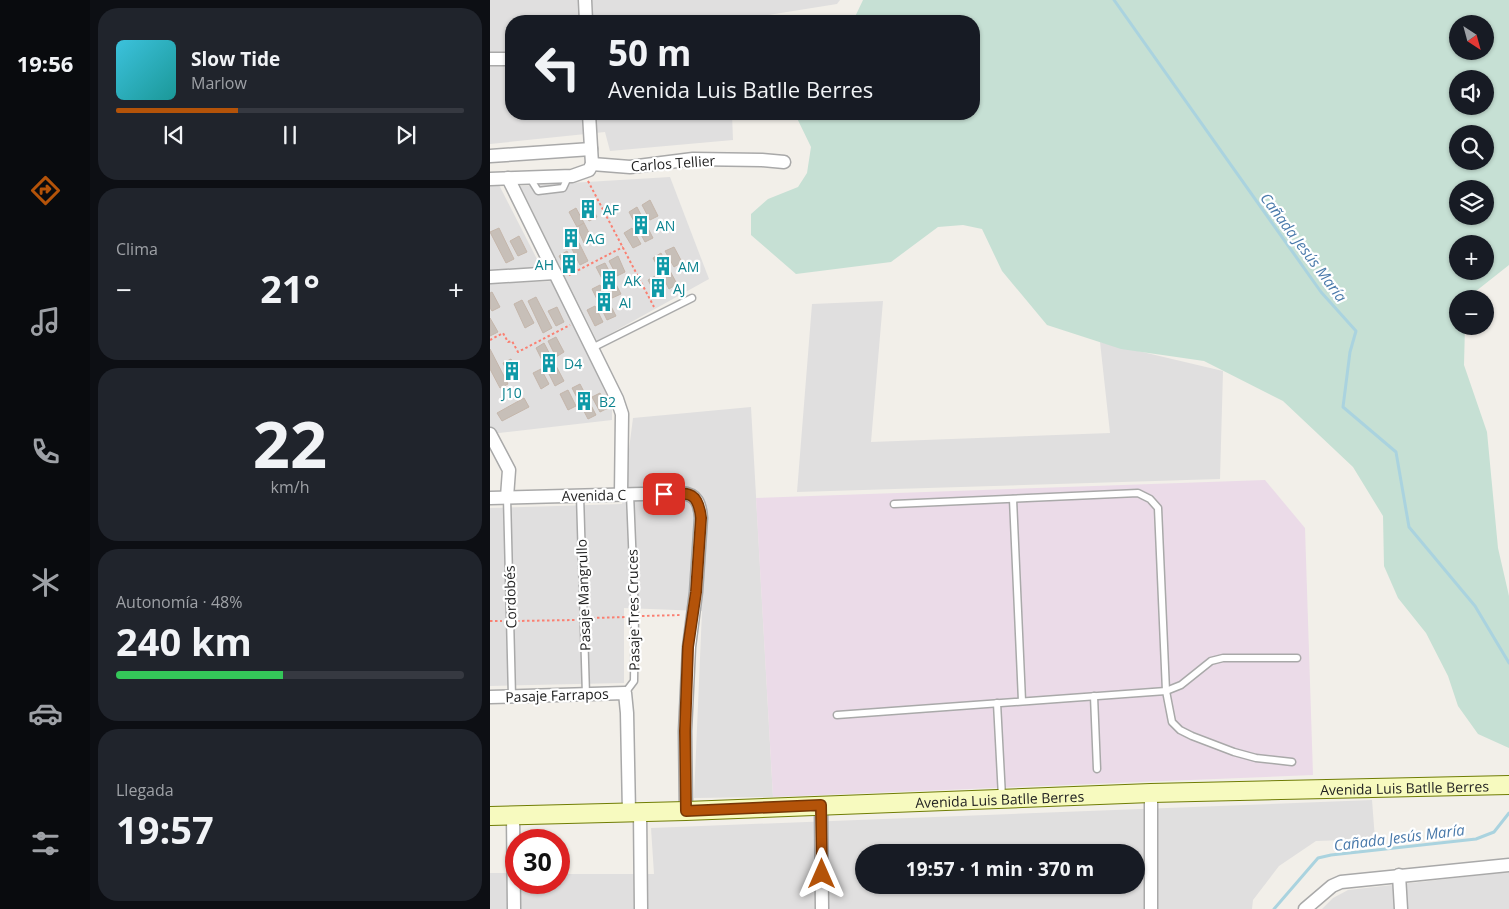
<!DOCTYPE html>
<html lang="es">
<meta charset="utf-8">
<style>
:root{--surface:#171b24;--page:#20242c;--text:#f1f3f6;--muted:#9ea1a6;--line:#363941;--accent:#b45309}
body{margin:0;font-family:"Open Sans",sans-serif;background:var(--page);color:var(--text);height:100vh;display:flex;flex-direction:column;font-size:19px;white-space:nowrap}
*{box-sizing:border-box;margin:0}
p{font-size:16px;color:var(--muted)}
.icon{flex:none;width:28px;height:28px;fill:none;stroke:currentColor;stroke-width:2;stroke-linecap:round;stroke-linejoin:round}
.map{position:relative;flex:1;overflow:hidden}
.panel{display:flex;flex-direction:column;gap:8px;padding:8px;background:#0d0f14;width:400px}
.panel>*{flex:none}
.guide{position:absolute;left:15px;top:15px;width:475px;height:105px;border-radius:20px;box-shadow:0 1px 4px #0004;background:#171b24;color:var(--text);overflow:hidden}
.needle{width:32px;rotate:144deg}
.tools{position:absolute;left:959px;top:15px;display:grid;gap:10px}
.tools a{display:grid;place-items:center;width:45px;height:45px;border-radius:50%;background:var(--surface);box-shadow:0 1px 4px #0004;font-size:25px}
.speed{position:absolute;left:15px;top:829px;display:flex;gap:10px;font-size:25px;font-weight:700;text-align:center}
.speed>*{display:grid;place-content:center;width:65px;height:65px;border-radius:50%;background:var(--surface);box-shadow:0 1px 4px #0004;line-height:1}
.speed .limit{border:8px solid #d22;background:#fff;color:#111}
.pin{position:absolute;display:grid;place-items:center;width:42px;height:42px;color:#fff;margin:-21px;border-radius:10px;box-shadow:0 2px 8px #0006}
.me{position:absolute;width:55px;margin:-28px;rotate:0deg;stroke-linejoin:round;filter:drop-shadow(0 0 4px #0008)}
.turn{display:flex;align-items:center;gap:18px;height:105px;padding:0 20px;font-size:22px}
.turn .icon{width:65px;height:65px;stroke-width:2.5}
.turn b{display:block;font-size:35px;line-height:42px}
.big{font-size:38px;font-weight:700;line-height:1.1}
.panel .card{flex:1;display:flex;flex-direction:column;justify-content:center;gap:8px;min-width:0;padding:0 18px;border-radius:20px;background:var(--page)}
.panel .dial{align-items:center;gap:0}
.dial b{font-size:65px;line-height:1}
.song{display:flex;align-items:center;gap:15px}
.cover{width:60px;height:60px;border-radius:8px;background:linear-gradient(135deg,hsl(190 70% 55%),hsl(180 70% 35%))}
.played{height:5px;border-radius:2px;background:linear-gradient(90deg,var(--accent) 35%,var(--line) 35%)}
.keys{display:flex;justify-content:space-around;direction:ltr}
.heat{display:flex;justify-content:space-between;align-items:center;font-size:28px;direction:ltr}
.charge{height:8px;border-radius:4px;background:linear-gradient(90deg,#34c759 48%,var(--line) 0)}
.trip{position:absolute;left:365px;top:844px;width:290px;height:50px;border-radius:25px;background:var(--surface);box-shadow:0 1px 4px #0004;font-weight:700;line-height:50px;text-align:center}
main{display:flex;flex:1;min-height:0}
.tab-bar{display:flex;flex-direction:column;width:90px;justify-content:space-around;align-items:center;background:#090b0e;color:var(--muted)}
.tab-bar .icon{width:35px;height:35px}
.tab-bar .on{color:var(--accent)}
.tab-bar b{font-size:22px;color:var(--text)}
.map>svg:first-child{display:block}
.residential{fill:#e0dfdf;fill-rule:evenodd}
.industrial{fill:#ebdbe8}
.wetland{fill:#c6e0d4;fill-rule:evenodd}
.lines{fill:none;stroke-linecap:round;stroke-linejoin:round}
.stream{stroke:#aad3df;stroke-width:3}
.building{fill:#c7bfb8;stroke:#c4b6ab}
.lane-casing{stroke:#a9a9a9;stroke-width:9}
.street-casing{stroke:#a9a9a9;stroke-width:15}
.secondary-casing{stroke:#707d05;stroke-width:20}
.path{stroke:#fa8072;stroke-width:2;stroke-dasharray:2.5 2.5;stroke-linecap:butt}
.lane{stroke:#fff;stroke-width:6}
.street{stroke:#fff;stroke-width:12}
.secondary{stroke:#f7fabf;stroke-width:18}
.route-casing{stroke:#753606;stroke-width:12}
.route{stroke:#b45309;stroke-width:9}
.labels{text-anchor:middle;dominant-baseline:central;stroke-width:4.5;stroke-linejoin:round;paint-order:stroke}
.street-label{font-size:14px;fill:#222;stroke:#fff}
.culture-label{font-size:14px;fill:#0d838f;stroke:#fff;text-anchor:start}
.water-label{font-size:15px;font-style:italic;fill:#4a7aab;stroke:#fff}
</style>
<main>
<nav class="tab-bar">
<b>19:56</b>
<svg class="icon on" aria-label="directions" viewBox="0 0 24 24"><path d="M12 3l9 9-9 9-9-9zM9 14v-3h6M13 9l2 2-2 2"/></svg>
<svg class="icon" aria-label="music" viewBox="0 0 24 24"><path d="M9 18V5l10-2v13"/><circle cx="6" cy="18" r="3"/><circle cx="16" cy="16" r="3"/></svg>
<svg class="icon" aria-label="phone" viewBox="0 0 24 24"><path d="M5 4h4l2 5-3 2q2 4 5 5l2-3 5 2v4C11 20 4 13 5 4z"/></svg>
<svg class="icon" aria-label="climate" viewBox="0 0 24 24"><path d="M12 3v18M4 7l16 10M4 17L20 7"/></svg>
<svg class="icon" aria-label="car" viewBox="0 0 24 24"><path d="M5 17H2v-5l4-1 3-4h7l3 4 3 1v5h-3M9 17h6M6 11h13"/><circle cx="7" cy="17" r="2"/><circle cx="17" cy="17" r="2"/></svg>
<svg class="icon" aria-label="filters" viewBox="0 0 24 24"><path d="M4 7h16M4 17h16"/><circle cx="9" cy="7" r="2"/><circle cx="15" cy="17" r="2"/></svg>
</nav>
<section class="panel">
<div class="card">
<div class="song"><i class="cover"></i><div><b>Slow Tide</b><p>Marlow</p></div></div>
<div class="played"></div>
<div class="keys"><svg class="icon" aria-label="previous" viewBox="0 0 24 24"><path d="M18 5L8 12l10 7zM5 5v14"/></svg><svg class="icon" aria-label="pause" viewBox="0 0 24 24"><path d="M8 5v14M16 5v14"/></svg><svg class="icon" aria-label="next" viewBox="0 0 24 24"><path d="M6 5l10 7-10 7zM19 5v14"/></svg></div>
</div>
<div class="card"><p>Clima</p>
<div class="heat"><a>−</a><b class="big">21°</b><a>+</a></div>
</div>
<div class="card dial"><b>22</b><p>km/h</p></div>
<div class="card"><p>Autonomía · 48%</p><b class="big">240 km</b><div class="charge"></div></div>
<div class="card"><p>Llegada</p><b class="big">19:57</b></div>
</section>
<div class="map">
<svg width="1019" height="909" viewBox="0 0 1019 909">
<rect width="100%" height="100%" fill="#f2efe9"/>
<g class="residential">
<polygon points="0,0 350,0 347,4 240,21 21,21 21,114 242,114 243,140 120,151 115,132 0,144"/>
<polygon points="180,177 219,279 107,341 30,186"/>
<polygon points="0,185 9,185 52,269 0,271"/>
<polygon points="63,281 122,406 122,420 0,434 0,284"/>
<polygon points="393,301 381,442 620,433 610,342 733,371 730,479 307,492 322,304"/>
<polygon points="261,407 283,797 204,798 212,611 134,608 134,683 0,686 0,508 132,504 143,418"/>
<path d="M882 800 885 839 826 841 789 866 763 900 762 909H0V873H26V882H69V874H164L161 828ZM374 852H646V885H374Z"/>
<polygon points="1019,872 1019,909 832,909 843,898 858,890"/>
</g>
<polygon class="industrial" points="775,480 815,528 823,775 283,797 266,498"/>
<path class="wetland" d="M373 0H1019V265L976 299H968V326H975L974 365 997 432 1008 548 1019 596V748L988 734 968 706 958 676 936 633 908 598 894 566 893 516 863 467 793 401 714 361 631 349 557 325 512 271 492 229 473 225 448 227 401 262 306 274 261 235V214L278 199 308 187 317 173 321 147 305 114H484V21H363ZM968 24H995V51H968ZM968 79H995V106H968ZM968 134H995V161H968ZM968 189H995V216H968ZM968 244H995V271H968Z"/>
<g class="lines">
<g class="stream">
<polyline points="624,0 831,292 866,331 860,352 853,407 906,452 919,527 985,606 1019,663"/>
<polyline points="784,909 828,858 841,855 986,839 1004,832 1019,813"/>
</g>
</g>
<g class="building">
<polygon points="160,200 168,216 160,220 152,205"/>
<polygon points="99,201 107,217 99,221 91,206"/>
<polygon points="147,207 163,238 155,242 139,212"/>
<polygon points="86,208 94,223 87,227 79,212"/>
<polygon points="94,223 102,239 94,243 87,227"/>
<polygon points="9,228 24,259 16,263 0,232"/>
<polygon points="142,228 151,244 143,248 134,233"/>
<polygon points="82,230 90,245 82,249 74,234"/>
<polygon points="29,236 37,252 28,256 20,241"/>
<polygon points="90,245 98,261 90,265 82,249"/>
<polygon points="184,247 192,262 184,267 175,251"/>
<polygon points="77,251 85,267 77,271 69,256"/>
<polygon points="171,253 179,269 171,273 163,258"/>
<polygon points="128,256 135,272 127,276 119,261"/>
<polygon points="115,263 131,294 122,298 106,267"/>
<polygon points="179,269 187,284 179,289 171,273"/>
<polygon points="167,275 175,291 166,295 158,280"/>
<polygon points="110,285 126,316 117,320 102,289"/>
<polygon points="2,292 10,307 2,311 0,308 0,293"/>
<polygon points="46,297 62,328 53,333 38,301"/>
<polygon points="32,300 44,323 35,328 24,304"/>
<polygon points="105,306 113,322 105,326 97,310"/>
<polygon points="67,307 74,322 66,326 58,311"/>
<polygon points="0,318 8,332 0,336"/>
<polygon points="66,337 74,352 66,357 58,341"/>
<polygon points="54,343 74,381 65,386 46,348"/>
<polygon points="0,349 18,384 10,388 0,369"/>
<polygon points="21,359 29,374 21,379 13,363"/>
<polygon points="51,369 59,384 51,389 43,373"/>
<polygon points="90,384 106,415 98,419 82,388"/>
<polygon points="78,390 86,406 78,410 70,394"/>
<polygon points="110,393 118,408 110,412 102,397"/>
<polygon points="34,398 39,407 12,421 7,413"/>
</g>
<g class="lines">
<g class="lane-casing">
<g id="lane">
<polyline points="40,178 48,191 73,188 78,177"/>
<polyline points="102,348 202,298"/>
<polyline points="90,495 96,695"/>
<polyline points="17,497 22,697"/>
<polyline points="523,499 532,701"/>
<polyline points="404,504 648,493 660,499 668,508 676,691 682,722 690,730 702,736 744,752 766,758 802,762"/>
<polyline points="135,693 144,681 145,616 140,494"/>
<polyline points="604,696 607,769"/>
<polyline points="507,703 512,797"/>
<polyline points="347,715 676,691 691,685 721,661 733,658 807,658"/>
</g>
</g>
<g class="street-casing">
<g id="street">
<polyline points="95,0 96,21"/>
<polyline points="0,59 21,59"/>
<polyline points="0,156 101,149"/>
<polyline points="102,164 140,167 203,159 272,160 294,162"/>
<polyline points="18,178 127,399 132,414 131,494"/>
<polyline points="0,179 82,176 99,170 102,164 99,114"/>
<polyline points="0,277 65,273"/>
<polyline points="0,434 19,470 17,497"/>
<path d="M0 498 191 493C207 494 210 504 211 518L206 592 199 647 195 731 196 811"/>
<polyline points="0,697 135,693 137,713 139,812"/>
<polyline points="331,805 332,909"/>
<polyline points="150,812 151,909"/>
<polyline points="23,816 24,909"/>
<polyline points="909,875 911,909"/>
<polyline points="661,909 661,793"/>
<polyline points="815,909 842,886 851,882 1019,865"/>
</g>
</g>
<g class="secondary-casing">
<g id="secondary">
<path id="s1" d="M0 816 196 811 661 793 1019 785"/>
</g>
</g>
<g class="path">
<polyline points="98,181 164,307"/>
<polyline points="79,275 133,247"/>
<polyline points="0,340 13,333 18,342 22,341 28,352 80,325"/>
<polyline points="152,616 192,615"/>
<polyline points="102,618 137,617"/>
<polyline points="0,621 12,621"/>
<polyline points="27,621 85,620"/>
</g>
<use href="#lane" class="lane"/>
<use href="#street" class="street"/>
<use href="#secondary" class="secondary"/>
</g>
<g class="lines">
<g class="route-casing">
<path id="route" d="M174 494C198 493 208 490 211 518L206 592 198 647 195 731 196 811 331 805 332 874"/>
</g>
<use href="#route" class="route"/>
</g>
<defs>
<g id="building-bare" transform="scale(1.5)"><path d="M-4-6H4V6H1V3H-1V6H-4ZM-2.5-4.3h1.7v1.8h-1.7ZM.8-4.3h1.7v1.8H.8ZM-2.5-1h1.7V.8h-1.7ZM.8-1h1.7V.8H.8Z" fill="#0f9aa8" stroke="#fff" stroke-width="2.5" paint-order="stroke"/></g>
</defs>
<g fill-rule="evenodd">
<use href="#building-bare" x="98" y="209"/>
<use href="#building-bare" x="151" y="225"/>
<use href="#building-bare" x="81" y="238"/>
<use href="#building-bare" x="79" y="264"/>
<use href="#building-bare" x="173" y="266"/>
<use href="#building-bare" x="119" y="280"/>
<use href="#building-bare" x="168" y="288"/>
<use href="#building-bare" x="114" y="302"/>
<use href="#building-bare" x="59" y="363"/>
<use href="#building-bare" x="22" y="371"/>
<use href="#building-bare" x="94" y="401"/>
</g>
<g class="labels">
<g class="street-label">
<text transform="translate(183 163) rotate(-4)">Carlos Tellier</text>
<text transform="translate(104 495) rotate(-1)">Avenida C</text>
<text transform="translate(93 595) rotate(-92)">Pasaje Mangrullo</text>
<text transform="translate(20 597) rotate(-92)">Cordobés</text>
<text transform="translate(143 610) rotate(-91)">Pasaje Tres Cruces</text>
<text transform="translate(67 695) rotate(-2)">Pasaje Farrapos</text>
<text stroke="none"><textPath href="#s1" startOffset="915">Avenida Luis Batlle Berres</textPath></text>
<text stroke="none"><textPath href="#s1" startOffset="510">Avenida Luis Batlle Berres</textPath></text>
</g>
<g class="culture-label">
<text x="113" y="209">AF</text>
<text x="166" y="225">AN</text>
<text x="96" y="238">AG</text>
<text x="64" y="264" text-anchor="end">AH</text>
<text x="188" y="266">AM</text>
<text x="134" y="280">AK</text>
<text x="183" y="288">AJ</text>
<text x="129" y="302">AI</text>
<text x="74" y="363">D4</text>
<text x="22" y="392" text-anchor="middle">J10</text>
<text x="109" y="401">B2</text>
</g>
<g class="water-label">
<text transform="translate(814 247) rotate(53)">Cañada Jesús María</text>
<text transform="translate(909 837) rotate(-7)">Cañada Jesús María</text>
</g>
</g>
</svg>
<div class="tools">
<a><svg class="needle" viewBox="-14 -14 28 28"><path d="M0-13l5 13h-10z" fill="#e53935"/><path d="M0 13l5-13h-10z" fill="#9ea1a6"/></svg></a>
<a><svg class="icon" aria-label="sound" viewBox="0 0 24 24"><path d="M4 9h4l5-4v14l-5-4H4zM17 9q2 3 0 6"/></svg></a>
<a><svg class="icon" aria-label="search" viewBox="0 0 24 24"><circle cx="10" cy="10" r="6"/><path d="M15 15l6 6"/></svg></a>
<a><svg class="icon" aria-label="layers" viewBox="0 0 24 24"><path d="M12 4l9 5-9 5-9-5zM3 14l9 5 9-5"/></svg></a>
<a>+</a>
<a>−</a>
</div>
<div class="speed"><div class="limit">30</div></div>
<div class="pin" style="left:174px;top:494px;background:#d93025"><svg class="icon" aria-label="arrive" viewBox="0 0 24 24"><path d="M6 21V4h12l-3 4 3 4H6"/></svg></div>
<svg class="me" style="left:332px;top:874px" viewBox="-20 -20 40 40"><path d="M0-17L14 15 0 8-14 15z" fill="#b45309" stroke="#fff" stroke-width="4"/></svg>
<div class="trip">19:57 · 1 min · 370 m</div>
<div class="guide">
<div class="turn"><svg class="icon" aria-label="left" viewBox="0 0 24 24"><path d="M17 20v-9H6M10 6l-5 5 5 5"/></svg><div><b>50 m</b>Avenida Luis Batlle Berres</div></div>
</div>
</div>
</main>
